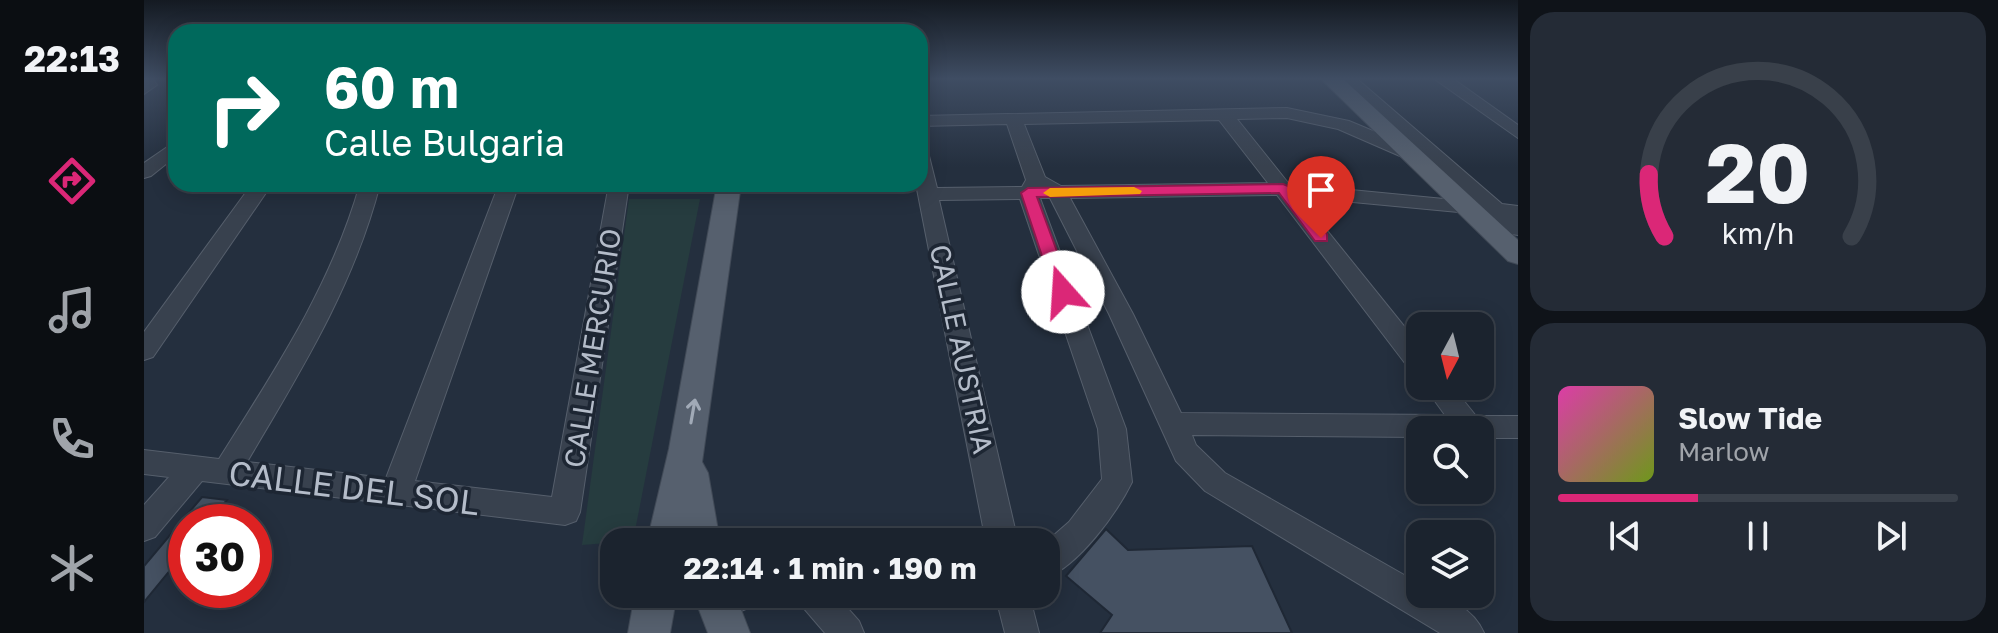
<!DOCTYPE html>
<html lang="es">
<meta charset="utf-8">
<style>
:root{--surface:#1b232e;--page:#242b36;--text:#f1f3f6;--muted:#a0a4aa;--line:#39404a;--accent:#db2777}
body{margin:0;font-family:"Golos Text",sans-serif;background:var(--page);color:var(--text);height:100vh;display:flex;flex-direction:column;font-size:30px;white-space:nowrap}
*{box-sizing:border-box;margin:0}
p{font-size:26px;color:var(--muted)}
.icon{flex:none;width:44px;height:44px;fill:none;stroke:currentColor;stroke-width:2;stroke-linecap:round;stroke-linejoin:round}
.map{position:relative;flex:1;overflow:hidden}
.panel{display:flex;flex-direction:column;gap:12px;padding:12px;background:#0f1319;width:480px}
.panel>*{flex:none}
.hud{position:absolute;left:24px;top:24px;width:760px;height:168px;border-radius:24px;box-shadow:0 4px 20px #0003,0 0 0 2px var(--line);background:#00695c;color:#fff;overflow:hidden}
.needle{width:52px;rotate:187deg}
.buttons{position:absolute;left:1262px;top:312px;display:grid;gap:16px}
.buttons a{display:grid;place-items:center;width:88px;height:88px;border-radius:16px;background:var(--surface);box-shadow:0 4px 20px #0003,0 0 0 2px var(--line);font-size:40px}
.speed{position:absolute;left:24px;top:504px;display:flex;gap:16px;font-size:40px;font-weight:700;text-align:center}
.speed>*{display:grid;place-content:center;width:104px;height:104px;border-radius:50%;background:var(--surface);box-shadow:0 4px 20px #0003,0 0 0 2px var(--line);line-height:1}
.speed .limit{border:12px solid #d22;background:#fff;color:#111}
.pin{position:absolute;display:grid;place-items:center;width:68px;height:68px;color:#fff;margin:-82px -34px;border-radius:50% 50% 50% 0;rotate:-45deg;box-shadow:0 0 8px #0007}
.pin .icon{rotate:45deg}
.me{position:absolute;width:88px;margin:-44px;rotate:341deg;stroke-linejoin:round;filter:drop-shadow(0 0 6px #0008)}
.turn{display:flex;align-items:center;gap:28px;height:168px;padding:0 24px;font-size:36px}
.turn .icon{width:104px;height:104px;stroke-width:2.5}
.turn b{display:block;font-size:56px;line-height:68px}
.panel .widget{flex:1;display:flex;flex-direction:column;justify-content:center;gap:12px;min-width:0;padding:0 28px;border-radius:24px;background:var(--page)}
.panel .dial{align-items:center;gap:0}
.dial svg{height:208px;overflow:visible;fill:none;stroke:var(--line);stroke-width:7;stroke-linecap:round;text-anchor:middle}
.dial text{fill:var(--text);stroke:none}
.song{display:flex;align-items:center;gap:24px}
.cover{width:96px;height:96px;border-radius:12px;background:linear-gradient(135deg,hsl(320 70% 55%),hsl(80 70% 35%))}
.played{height:8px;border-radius:4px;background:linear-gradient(90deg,var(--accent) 35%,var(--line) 35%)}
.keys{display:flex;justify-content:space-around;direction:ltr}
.trip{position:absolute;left:456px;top:528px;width:460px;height:80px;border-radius:24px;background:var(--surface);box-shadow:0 4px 20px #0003,0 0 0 2px var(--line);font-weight:700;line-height:80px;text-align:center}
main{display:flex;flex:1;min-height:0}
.tabs{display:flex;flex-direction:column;width:144px;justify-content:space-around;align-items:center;background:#0b0e12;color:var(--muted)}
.tabs .icon{width:56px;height:56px}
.tabs .active{color:var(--accent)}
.tabs b{font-size:36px;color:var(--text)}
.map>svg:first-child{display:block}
.green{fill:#263c3f}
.building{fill:#455162;stroke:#1f2835;stroke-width:2}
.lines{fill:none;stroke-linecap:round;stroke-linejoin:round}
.minor-casing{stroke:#565f6c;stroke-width:2}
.major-casing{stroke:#414a57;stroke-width:2}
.minor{fill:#38414e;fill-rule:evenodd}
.major{fill:#56606e;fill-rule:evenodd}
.oneway{stroke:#a1aab7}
.route{fill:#db2777;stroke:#8e194d;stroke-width:2}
.slow{fill:#f59e0b}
.labels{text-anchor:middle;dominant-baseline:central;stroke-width:7;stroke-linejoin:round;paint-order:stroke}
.street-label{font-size:28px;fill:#b4bcc9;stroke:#1d2633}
.near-street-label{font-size:34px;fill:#b4bcc9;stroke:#1d2633}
</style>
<main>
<nav class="tabs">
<b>22:13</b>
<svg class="icon active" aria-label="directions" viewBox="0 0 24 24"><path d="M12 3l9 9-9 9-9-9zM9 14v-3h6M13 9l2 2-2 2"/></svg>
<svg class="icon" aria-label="music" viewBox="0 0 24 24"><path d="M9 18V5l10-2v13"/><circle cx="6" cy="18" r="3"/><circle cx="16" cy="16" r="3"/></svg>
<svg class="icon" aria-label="phone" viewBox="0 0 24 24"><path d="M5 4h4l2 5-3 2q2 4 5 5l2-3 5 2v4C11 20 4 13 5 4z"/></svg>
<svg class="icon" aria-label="climate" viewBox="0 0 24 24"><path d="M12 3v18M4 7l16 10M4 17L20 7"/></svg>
</nav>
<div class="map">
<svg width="1374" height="633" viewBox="0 0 1374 633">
<rect width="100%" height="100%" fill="#242f3e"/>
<polygon class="green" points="485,199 556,199 489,541 438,545"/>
<g class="building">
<polygon points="58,497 83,500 65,522 42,522 42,551 0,602 0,566"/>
<polygon points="962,529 984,550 1108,546 1148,633 956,633 968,615 922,576"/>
</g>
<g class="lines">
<g class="minor-casing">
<g id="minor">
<polygon points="0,78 8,78 13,85 0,94"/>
<path d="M1194 78H1212L1358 204 1374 206V235L1367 234 1346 215 1156 197 1276 346V373L1267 371 1133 195 926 198 989 314 1037 413 1301 415 1280 386H1308L1332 416H1374V438H1336V430H1276V437L1048 435 1052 445 1081 473 1276 584V594C1302 594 1330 609 1340 633H1296L1061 491 1032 461 965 314 906 198H896L982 429 988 482C973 513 935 565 902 578V542L925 522 958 479 954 429 876 199 795 200 874 542H842L772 184H776V150L785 156 793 188 878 187 882 180 863 124 776 126V116L1143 108 1205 121 1270 148 1272 152 1263 158 1256 156 1194 129 1143 118 1093 119 1145 184 1331 202ZM1075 120 1124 183 917 186 901 177 880 124Z"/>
<polygon points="1289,78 1308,78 1374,125 1374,138"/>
<polygon points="32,141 32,156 7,176 0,178 0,163"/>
<polygon points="108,184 128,184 9,357 0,360 0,332"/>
<path d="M216 184H236C210 286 156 372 103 462L242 478 355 184H375L271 481 408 497 465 184H485L436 512 432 521 421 525 58 481 11 537 0 541V505L25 477 0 474V450L75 459C131 370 187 286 216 184Z"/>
<polygon points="562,594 616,594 611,605 574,621 562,616 557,605"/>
<polygon points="652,594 691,594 715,621 720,633 681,633 657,605"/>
<polygon points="851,594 885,594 895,633 861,633"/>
</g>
</g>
<g class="major-casing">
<g id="major">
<polygon points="1176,78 1198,78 1374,240 1374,264 1364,261"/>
<polygon points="573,184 597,184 558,462 564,473 576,542 503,542 525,449"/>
<polygon points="491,594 533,594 526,633 484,633"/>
<polygon points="549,594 591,594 606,633 564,633"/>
</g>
</g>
<use href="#minor" class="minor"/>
<use href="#major" class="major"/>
</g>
<defs><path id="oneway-shaft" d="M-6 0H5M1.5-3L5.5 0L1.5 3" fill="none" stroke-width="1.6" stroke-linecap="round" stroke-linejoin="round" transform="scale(2)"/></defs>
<use class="oneway" href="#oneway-shaft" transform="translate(549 411) rotate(-80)"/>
<linearGradient id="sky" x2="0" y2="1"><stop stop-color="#141a22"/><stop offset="0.47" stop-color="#3f4d63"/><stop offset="1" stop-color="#3f4d63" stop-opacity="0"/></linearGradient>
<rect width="1374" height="167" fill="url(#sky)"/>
<polygon class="route" points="1139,184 1144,186 1183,234 1183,241 1171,241 1135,193 893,197 928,292 919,297 910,292 877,193 884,188"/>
<polygon class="slow" points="990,187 998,191 996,194 906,197 899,193 906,188"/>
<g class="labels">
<g class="street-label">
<text transform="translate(448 348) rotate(-81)">CALLE MERCURIO</text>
<text transform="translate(818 349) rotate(78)">CALLE AUSTRIA</text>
</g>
<g class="near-street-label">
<text transform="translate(210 487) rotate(7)">CALLE DEL SOL</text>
</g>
</g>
</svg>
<div class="buttons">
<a><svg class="needle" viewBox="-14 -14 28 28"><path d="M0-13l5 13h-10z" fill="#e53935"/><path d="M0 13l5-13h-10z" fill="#a0a4aa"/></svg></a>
<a><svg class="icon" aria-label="search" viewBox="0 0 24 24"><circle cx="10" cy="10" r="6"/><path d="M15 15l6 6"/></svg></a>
<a><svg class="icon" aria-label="layers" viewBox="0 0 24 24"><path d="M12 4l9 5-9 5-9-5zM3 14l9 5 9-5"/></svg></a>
</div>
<div class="speed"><div class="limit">30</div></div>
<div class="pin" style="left:1177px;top:238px;background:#d93025"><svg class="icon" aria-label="arrive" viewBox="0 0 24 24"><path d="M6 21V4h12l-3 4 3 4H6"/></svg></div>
<svg class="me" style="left:919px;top:292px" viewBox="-20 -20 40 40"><circle r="19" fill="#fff"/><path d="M0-13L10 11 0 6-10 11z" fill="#db2777"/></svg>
<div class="trip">22:14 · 1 min · 190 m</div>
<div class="hud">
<div class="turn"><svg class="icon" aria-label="right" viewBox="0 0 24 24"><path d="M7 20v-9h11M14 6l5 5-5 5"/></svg><div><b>60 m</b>Calle Bulgaria</div></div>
</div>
</div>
<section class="panel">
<div class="widget dial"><svg viewBox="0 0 100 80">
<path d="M14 69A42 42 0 1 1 86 69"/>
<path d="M14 69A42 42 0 0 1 8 45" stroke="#db2777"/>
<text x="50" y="56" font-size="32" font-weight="700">20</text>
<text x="50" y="72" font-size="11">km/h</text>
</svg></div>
<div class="widget">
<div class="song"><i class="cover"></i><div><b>Slow Tide</b><p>Marlow</p></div></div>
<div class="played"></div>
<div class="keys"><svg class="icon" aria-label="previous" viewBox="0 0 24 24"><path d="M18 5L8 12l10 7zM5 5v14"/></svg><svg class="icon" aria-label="pause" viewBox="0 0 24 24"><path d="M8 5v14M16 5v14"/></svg><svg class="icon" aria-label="next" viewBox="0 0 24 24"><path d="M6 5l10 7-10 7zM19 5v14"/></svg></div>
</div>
</section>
</main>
